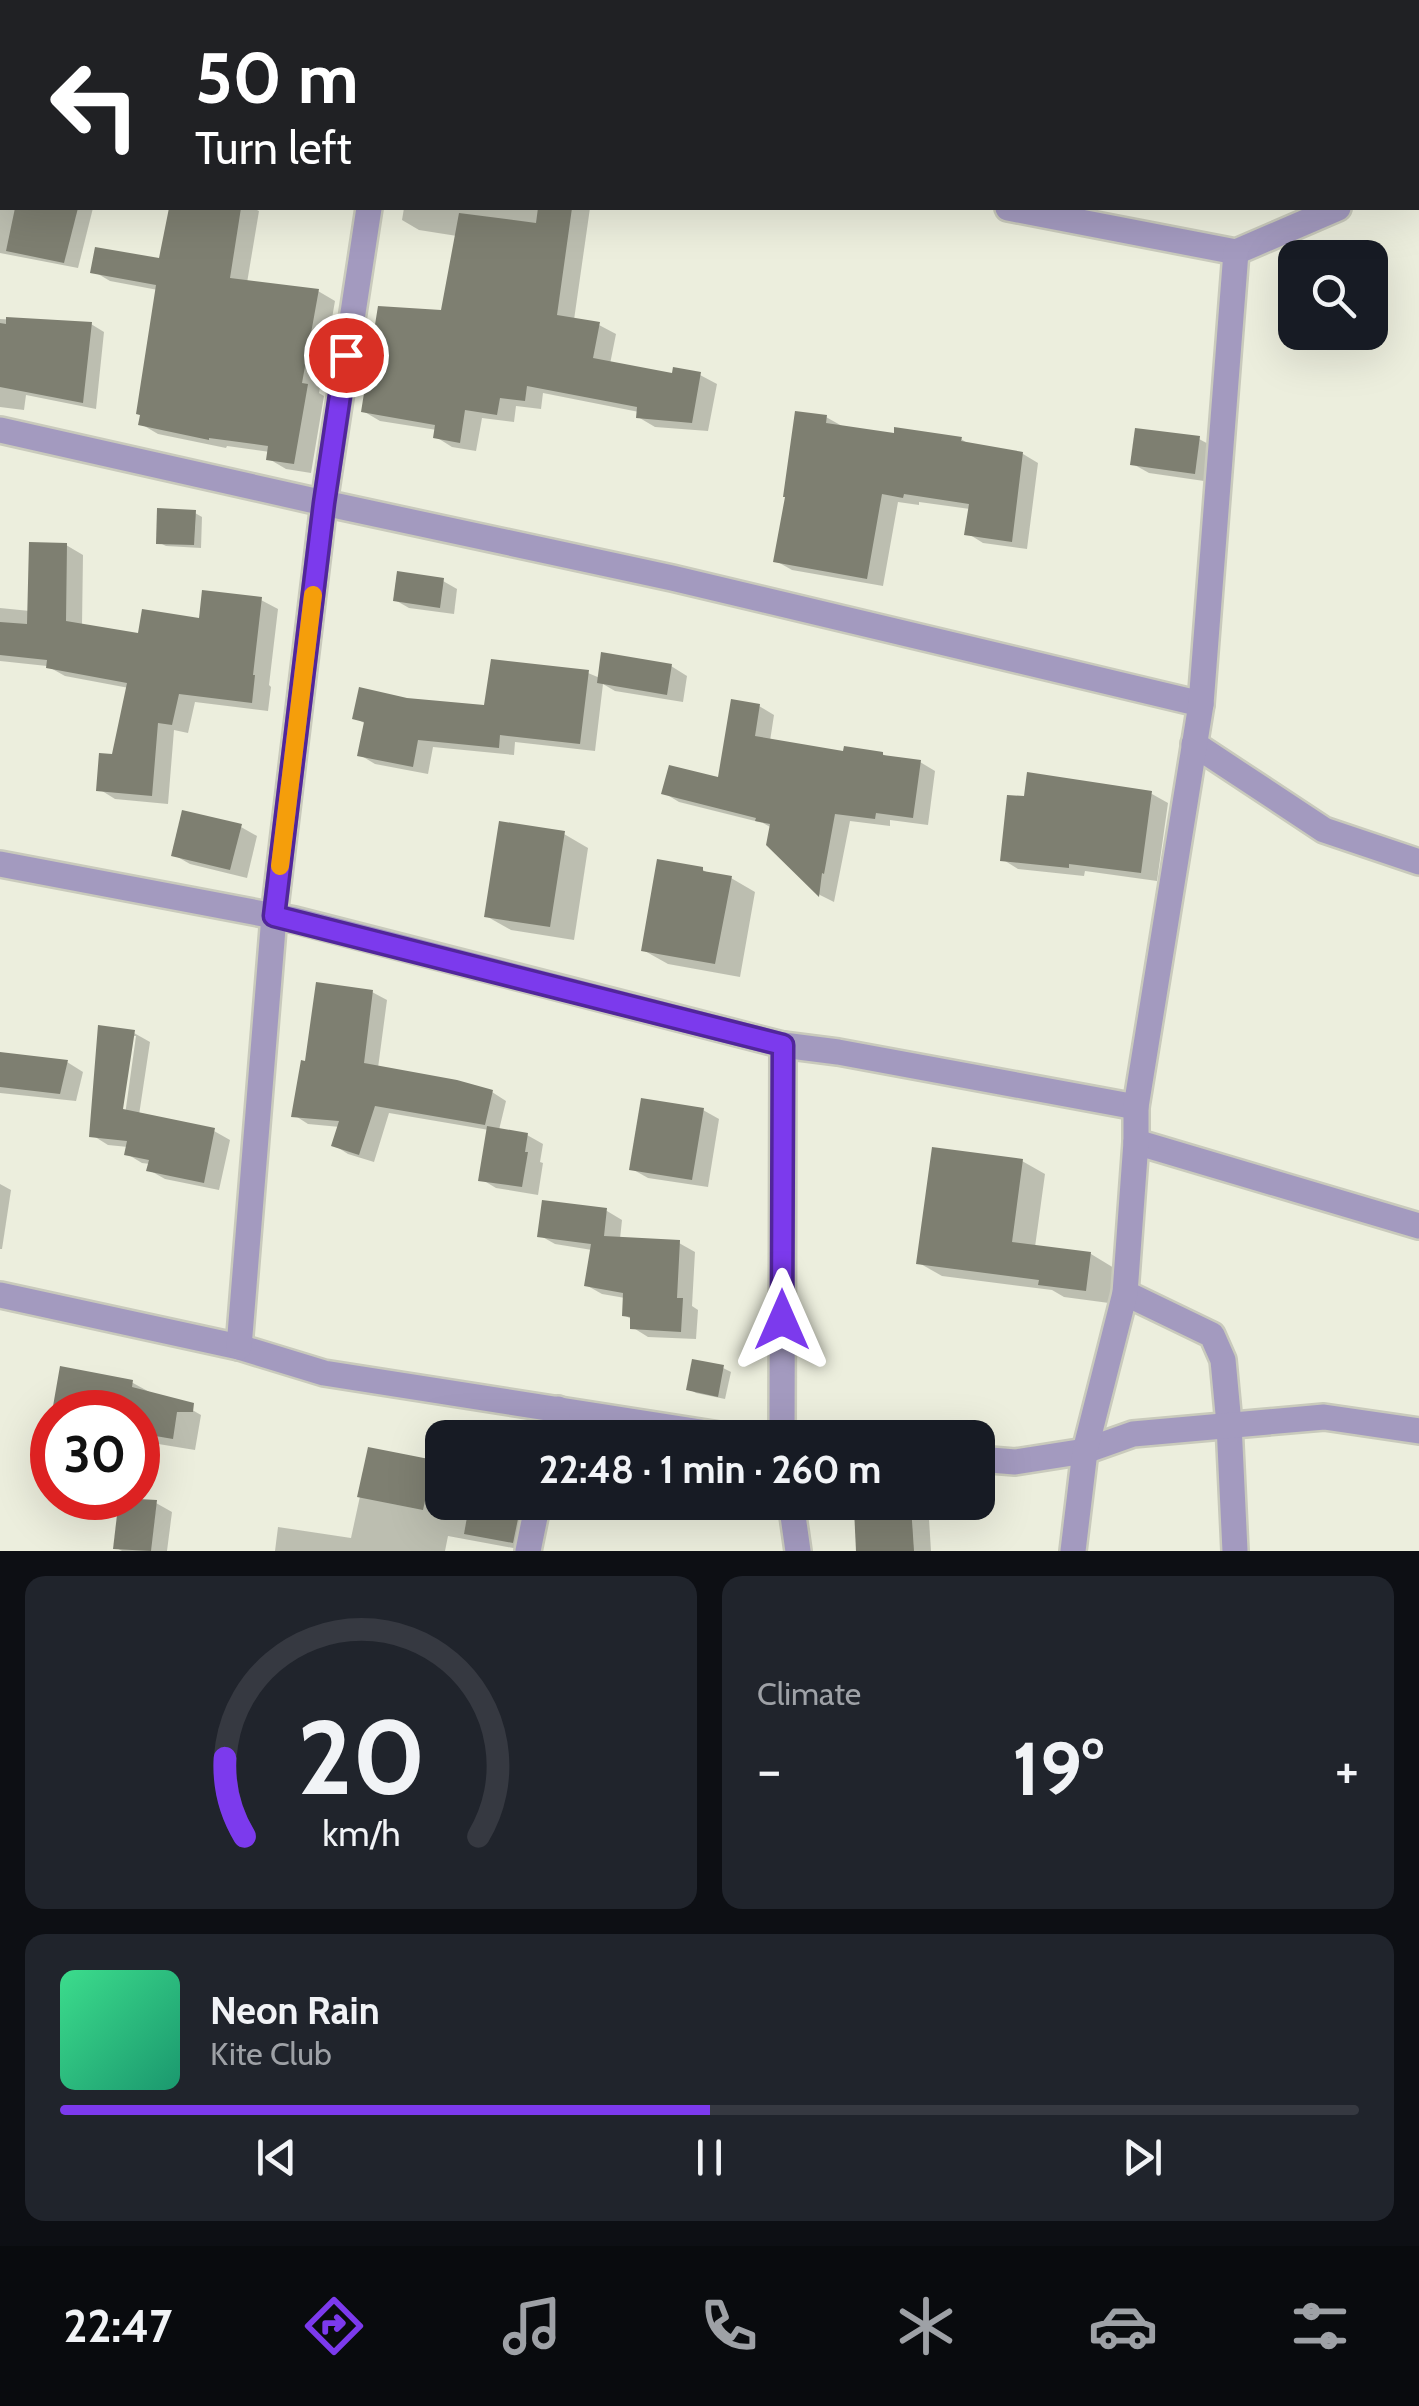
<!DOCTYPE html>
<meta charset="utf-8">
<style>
:root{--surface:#171b24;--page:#20242c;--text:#f1f3f6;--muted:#9ea1a6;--line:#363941;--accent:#7c3aed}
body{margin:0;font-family:Cabin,sans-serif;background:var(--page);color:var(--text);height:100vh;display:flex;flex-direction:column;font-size:38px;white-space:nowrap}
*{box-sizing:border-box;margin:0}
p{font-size:32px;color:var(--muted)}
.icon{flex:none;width:55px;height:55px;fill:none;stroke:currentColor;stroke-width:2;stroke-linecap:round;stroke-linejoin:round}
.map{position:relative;height:1551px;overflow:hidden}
.panel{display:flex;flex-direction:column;gap:25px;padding:25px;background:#0d0f14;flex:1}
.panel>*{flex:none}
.guide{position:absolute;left:0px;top:0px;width:1420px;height:210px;box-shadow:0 10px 40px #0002;background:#202124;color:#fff;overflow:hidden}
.controls{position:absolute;left:1278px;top:240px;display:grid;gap:20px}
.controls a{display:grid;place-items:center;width:110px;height:110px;border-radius:20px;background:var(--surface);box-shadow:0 10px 40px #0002;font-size:50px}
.speed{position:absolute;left:30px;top:1390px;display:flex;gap:20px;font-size:50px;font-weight:700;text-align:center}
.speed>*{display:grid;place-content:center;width:130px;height:130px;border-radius:50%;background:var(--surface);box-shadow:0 10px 40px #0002;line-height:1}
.speed .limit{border:15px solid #d22;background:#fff;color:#111}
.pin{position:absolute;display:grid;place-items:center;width:85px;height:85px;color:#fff;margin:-42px;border:5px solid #fff;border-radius:50%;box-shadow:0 2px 10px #0007}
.me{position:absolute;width:110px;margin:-55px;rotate:0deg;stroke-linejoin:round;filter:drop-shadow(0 0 8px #0008)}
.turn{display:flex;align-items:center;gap:35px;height:210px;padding:0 30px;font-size:45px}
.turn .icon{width:130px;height:130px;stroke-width:2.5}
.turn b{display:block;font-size:70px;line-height:85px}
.big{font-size:75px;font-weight:700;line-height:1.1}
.panel .tile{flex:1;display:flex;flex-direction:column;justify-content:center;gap:15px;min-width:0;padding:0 35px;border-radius:20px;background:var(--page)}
.panel .dial{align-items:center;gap:0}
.dial svg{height:260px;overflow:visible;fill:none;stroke:var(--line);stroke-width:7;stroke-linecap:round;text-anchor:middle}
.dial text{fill:var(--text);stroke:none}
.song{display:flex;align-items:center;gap:30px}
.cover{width:120px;height:120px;border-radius:15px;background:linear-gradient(135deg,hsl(150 70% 55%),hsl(160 70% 35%))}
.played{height:10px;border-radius:5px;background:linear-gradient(90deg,var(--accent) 50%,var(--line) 50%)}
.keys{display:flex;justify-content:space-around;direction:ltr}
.heat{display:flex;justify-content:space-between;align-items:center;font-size:55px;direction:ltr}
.panel .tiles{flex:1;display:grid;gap:25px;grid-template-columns:1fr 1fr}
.tile:last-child{grid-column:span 2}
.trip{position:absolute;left:425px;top:1420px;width:570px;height:100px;border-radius:20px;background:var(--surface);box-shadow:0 10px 40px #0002;font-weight:700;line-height:100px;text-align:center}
.dock{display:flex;height:160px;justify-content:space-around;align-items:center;background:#090b0e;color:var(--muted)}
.dock .icon{width:70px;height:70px}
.dock .current{color:var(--accent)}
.dock b{font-size:45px;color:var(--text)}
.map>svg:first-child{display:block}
.shadow{fill:#0003;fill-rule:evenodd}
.building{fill:#7e7f71}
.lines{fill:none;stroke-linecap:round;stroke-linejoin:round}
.street-casing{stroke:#c9cabc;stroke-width:30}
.street{stroke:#a39abf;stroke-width:25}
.route-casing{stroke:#51269a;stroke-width:25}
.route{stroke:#7c3aed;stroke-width:18}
.slow{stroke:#f59e0b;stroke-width:18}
</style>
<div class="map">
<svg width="1419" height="1551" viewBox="0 0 1419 1551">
<rect width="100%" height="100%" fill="#eceedd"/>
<g class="shadow">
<polygon points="232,0 372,0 372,2 248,2"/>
<polygon points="531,0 702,0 702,2 530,2"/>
<polygon points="703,0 865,0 865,2 715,2"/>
<polygon points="982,0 1129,0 1129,2 998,2"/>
<polygon points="0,166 2,167 2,208 93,208 78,268 0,253"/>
<polygon points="171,208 253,208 259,211 247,283 318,291 335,301 319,393 324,396 311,473 286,469 269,459 270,452 227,446 226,448 158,434 141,424 158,290 110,281 93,271 161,261"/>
<polygon points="404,208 590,208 574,320 599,325 616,334 610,364 674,376 700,375 717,384 708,431 655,427 638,417 639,412 543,393 541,409 516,406 514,422 482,418 476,451 452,447 436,437 437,430 380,421 363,411 443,313 457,236 419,230 402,220"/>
<polygon points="0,319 91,324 104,332 96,409 26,395 24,410 0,407"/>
<polygon points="826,417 842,426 897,435 961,439 972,446 1023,454 1038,463 1027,549 983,543 967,533 970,509 919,502 919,505 898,502 883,586 792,570 776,561"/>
<polygon points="1199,439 1216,448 1211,482 1149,473 1133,464"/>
<polygon points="195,513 202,517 201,548 166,546 158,542"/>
<polygon points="66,545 83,555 82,626 140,636 201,621 261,600 278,609 269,685 271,687 268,711 195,702 188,733 174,730 168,804 115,799 99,789 114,757 129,688 65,676 47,666 0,661 0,608 30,611"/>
<polygon points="443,581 457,589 454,614 409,608 395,600"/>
<polygon points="671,666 687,676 683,702 615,691 603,684 595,751 515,742 514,755 433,747 428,774 375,764 360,755 366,724 355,718 407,700 486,708 588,673 600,678"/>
<polygon points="759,706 774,715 770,741 845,754 882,754 890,758 920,762 935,771 928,825 890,820 890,826 850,821 834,902 820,895 769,844 772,828 763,823 679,802 664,793 720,780"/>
<polygon points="1152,794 1168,803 1157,881 1085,871 1084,876 1018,869 1002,859"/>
<polygon points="241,827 257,836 247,878 190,864 174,855"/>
<polygon points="564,834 588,848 574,940 511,930 486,916"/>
<polygon points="703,870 711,875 731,878 755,892 740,977 668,964 643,950"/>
<polygon points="372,992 387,1000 378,1068 492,1092 506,1101 499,1130 527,1135 543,1144 540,1162 543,1163 538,1195 496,1188 481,1179 489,1130 389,1113 374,1162 348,1154 334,1145 340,1127 308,1124 294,1115"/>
<path d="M100 1028 134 1033 150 1042 139 1115 214 1131 230 1140 219 1190 165 1179 149 1170 150 1164 142 1163 127 1154 128 1147 108 1145 92 1135ZM131 1036H136L124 1122 119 1121Z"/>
<polygon points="0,1055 67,1062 83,1072 76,1101 0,1093"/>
<polygon points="703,1110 719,1119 708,1187 648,1178 632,1169"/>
<polygon points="1022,1161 1045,1174 1035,1247 1091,1254 1114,1268 1109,1303 1064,1297 1052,1290 942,1276 919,1263"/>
<polygon points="0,1184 11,1190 2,1249 0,1249"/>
<polygon points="607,1211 622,1220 620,1239 679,1243 695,1252 692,1306 698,1310 696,1339 648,1337 632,1327 633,1320 624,1315 625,1298 602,1294 586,1285 592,1250 555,1244 539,1235"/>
<polygon points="723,1368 731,1372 725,1399 696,1393 689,1389"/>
<polygon points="62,1369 133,1383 155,1395 178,1402 201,1415 195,1450 146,1442 138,1488 138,1412 54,1412"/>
<polygon points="52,1422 52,1498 136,1498 135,1500 156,1503 172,1512 167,1551 122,1551 115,1547 119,1516 64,1505 42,1492 52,1439 50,1438"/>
<polygon points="370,1450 433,1462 442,1468 442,1504 518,1516 534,1526 529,1551 448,1536 445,1551 275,1551 278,1527 351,1538"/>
<polygon points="911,1509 929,1519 931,1551 859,1551"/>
</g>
<g class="building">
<polygon points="15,208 78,208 64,263 6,251"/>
<polygon points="169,208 241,208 230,278 319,289 302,383 308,384 294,464 266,460 268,446 209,438 209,440 138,425 140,415 136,414 156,285 90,273 95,247 159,258"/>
<polygon points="538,208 572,208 557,315 600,322 593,358 672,373 673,367 701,372 692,423 636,418 637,407 527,386 525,401 500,398 497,415 465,410 460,443 433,438 435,425 361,412 378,306 441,310 459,213 536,223"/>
<polygon points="6,317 92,322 83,403 0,387 0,323 6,324"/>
<polygon points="795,411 827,415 826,423 894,433 894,427 962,437 961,441 1023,452 1012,542 964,535 969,504 904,494 903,498 882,494 867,579 773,562 785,497 783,497"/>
<polygon points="1135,428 1200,436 1195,474 1130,465"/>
<polygon points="157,508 196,510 194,545 156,544"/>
<polygon points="29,542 67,543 66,621 138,633 142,609 199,618 202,590 262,597 253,675 255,675 252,703 179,694 172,725 158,723 152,796 96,791 99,753 112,754 127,683 46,668 47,660 0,655 0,622 27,624"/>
<polygon points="397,571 444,578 440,608 393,601"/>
<polygon points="601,652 672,664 667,695 597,683"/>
<polygon points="491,659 589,670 580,744 500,735 499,748 418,740 413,767 357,756 364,722 352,719 359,687 407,698 484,705"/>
<polygon points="731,699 760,704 755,736 843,751 844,746 883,752 883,755 921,760 913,818 876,813 875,819 835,814 824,874 822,873 819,897 766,845 770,824 755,821 756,818 661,794 669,765 718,777"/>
<polygon points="1027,772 1152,791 1141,873 1069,864 1069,868 1000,861 1007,795 1024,796"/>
<polygon points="182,810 242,824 230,870 171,856"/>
<polygon points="499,821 565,831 550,927 484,917"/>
<polygon points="657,859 703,867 703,871 732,876 715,964 641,951"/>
<polygon points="316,982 373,990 364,1063 457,1080 493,1090 485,1125 375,1106 359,1155 331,1146 339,1121 291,1117 301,1060 305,1061"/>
<polygon points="98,1025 135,1030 123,1109 215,1128 204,1183 146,1171 149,1160 124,1155 127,1141 89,1137"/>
<polygon points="0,1052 68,1060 60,1094 0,1087"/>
<polygon points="641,1098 704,1108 692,1180 629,1170"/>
<polygon points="487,1126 528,1133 525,1152 528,1152 522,1187 478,1181"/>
<polygon points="932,1147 1023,1159 1012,1242 1091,1252 1086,1291 1038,1285 1039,1280 916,1264"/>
<polygon points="542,1200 607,1208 604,1236 680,1240 677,1298 683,1298 681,1332 630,1329 630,1317 622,1316 623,1293 584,1286 591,1244 537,1237"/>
<polygon points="692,1359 724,1365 718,1397 686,1390"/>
<polygon points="60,1366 133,1380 132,1387 194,1403 193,1412 177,1412 173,1439 138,1433 141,1412 52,1412"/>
<polygon points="368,1447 434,1460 423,1510 357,1497"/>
<polygon points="119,1498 157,1500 151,1551 113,1549"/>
<polygon points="469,1506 519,1514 513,1543 464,1534"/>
<polygon points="911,1506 914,1551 856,1551 854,1509"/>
</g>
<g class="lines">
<g class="street-casing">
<g id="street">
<polyline points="400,2 400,0"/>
<polyline points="0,3 2,4"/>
<polyline points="1418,141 1419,140"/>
<polyline points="1008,208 1236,252 1338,208"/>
<polyline points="0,430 324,503 672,578 1201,704"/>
<polyline points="1194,744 1324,830 1419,862"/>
<polyline points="0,864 295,920 783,1045 838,1052 1136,1107"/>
<polyline points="1136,1142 1419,1226"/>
<polyline points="1125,1293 1212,1335 1223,1360 1229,1424 1235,1551"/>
<polyline points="0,1295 239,1347 324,1373 739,1438"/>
<polyline points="239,1347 274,916 324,503 369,208"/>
<polyline points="552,1438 558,1409"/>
<polyline points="782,1438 783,1045"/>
<polyline points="978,1459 1015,1462 1085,1451 1133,1434 1324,1417 1419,1431"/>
<polyline points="791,1502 798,1551"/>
<polyline points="528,1551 538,1502"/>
<polyline points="1073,1551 1085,1451 1125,1293 1136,1142 1136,1107 1201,704 1236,252"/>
</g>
</g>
<use href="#street" class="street"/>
</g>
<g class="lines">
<g class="route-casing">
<polyline id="route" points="346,355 324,503 274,916 783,1045 782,1320"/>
</g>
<use href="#route" class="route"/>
<polyline class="slow" points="280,866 313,595"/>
</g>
</svg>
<div class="controls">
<a><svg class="icon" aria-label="search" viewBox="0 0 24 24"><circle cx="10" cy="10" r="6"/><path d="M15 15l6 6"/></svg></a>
</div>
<div class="speed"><div class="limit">30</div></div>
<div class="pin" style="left:346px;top:355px;background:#d93025"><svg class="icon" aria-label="arrive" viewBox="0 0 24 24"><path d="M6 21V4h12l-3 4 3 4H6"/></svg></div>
<svg class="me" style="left:782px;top:1320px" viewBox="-20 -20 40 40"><path d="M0-17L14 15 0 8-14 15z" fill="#7c3aed" stroke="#fff" stroke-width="4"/></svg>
<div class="trip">22:48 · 1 min · 260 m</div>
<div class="guide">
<div class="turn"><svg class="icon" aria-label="left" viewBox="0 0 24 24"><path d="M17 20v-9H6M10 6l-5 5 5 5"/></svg><div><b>50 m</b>Turn left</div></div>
</div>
</div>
<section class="panel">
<div class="tiles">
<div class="tile dial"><svg viewBox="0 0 100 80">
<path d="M14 69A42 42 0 1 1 86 69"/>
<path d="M14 69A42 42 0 0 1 8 45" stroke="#7c3aed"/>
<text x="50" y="56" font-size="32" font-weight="700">20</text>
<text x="50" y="72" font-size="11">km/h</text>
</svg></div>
<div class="tile"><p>Climate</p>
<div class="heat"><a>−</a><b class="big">19°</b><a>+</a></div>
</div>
<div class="tile">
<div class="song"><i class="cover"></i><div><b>Neon Rain</b><p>Kite Club</p></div></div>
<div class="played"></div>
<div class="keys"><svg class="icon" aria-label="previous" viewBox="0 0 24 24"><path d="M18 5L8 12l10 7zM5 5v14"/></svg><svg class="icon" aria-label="pause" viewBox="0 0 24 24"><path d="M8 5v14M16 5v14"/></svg><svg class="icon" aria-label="next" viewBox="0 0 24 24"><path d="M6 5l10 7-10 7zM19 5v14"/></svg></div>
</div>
</div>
</section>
<nav class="dock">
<b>22:47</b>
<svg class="icon current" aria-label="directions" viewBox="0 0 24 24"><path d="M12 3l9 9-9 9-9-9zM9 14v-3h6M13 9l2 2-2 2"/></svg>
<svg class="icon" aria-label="music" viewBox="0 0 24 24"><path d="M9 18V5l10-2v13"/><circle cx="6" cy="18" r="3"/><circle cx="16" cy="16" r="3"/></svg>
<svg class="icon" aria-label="phone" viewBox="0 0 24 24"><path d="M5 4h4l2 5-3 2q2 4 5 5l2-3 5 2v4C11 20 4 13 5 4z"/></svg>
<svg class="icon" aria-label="climate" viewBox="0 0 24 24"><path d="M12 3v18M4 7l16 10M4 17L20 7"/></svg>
<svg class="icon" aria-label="car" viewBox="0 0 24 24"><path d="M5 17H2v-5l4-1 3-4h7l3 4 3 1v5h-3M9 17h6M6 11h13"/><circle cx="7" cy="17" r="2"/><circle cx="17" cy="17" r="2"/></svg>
<svg class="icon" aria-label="filters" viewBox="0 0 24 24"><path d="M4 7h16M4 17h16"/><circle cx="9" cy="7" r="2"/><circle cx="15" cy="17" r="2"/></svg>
</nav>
